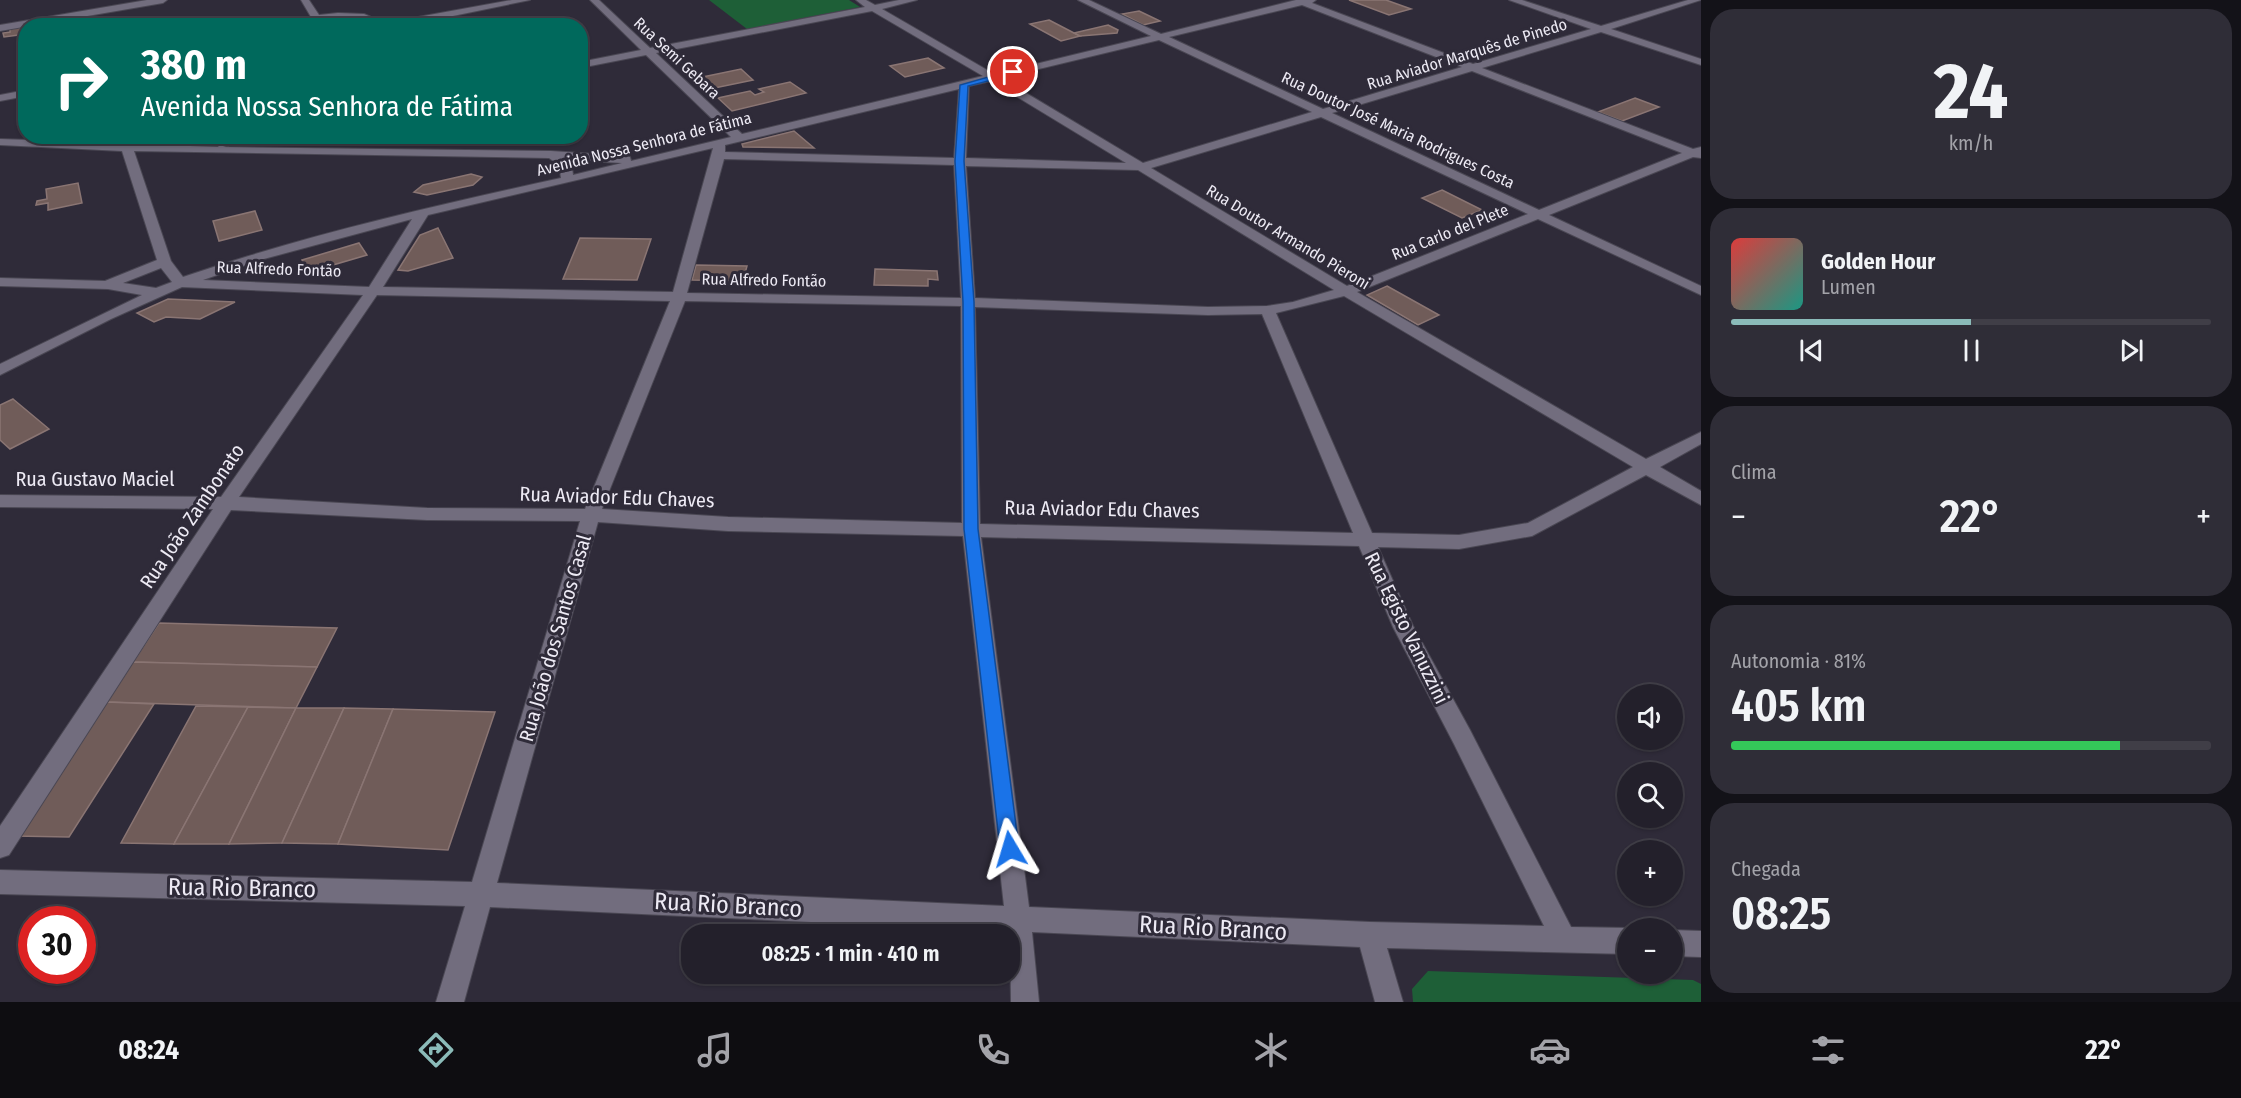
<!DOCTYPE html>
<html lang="pt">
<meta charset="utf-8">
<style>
:root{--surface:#23202b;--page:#2f2d37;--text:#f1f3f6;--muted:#a3a3a9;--line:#403e47;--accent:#8bbbb9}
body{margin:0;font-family:"Fira Sans Condensed",sans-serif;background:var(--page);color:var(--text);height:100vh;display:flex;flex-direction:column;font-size:22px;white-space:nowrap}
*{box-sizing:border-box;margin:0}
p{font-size:20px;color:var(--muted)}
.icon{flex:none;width:33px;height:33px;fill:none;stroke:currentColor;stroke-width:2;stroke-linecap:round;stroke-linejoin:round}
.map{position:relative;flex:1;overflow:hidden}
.drawer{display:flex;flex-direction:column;gap:9px;padding:9px;background:#131218;width:540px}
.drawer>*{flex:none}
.guide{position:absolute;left:18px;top:18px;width:570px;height:126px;border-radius:24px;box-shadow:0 2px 4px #0004,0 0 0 2px var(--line);background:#00695c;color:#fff;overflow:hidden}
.fabs{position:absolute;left:1617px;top:684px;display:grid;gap:12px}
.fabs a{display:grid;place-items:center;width:66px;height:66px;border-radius:50%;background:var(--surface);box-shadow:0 2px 4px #0004,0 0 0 2px var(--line);font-size:30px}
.speed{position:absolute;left:18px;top:906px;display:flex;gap:12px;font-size:30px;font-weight:700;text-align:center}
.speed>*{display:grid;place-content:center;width:78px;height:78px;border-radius:50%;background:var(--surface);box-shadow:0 2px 4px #0004,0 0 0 2px var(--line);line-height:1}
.speed .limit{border:9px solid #d22;background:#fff;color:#111}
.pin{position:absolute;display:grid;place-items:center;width:51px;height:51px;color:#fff;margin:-26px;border:3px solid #fff;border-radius:50%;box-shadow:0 2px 6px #0007}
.me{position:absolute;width:66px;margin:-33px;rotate:353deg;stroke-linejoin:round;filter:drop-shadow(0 0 4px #0008)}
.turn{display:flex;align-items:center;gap:21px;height:126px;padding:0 24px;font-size:27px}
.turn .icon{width:78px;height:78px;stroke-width:2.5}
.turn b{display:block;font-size:42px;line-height:51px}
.big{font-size:45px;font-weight:600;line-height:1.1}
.drawer .widget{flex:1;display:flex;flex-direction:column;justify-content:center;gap:9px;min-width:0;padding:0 21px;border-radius:24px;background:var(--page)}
.drawer .dial{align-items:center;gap:0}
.dial b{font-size:78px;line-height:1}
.song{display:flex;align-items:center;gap:18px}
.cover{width:72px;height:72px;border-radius:9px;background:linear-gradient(135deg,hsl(0 70% 55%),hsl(170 70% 35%))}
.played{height:6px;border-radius:3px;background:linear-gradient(90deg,var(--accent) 50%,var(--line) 50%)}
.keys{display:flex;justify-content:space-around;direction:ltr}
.heat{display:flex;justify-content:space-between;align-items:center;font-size:33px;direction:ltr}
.charge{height:9px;border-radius:4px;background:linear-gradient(90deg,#34c759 81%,var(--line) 0)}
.trip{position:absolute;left:681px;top:924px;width:339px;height:60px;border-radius:24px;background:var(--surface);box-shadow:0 2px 4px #0004,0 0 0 2px var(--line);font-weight:600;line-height:60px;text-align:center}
.dock{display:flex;height:96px;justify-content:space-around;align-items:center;background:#0e0d11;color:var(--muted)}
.dock .icon{width:42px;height:42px}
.dock .selected{color:var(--accent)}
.dock b{font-size:27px;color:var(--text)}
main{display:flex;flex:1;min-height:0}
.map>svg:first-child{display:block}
.green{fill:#1e5f37}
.building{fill:#705c59;stroke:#8a7573;stroke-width:1.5}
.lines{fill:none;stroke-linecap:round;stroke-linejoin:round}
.minor-casing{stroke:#4a4753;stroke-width:2}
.minor{fill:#726d7e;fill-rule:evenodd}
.route{fill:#1a73e8;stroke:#114b97;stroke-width:1.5}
.labels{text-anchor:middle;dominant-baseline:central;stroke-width:6;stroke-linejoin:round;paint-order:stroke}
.far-street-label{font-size:16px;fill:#edeaf4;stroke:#2f2b39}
.street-label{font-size:20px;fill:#edeaf4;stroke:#2f2b39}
.near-street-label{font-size:24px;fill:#edeaf4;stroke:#2f2b39}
</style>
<main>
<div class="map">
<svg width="1701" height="1002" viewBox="0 0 1701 1002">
<rect width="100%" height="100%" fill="#2f2b39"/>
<g class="green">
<polygon points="709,0 849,0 860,7 747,29"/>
<polygon points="340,18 366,21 374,25 300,26"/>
<polygon points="1428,971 1693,980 1701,984 1701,1002 1413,1002 1412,989"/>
</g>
<g class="building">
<polygon points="1349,0 1386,0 1411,9 1389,15"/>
<polygon points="1139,11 1160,21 1143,25 1122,14"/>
<polygon points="73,19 74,25 33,26"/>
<polygon points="1049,20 1074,33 1080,36 1061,41 1030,24"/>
<polygon points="1108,25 1118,30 1117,33 1080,36 1074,33"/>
<polygon points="26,27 26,34 4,37 3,33 10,32 10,29"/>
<polygon points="928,58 944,68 905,77 890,66"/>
<polygon points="741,69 753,80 705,90 693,79"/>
<polygon points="790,82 806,93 732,111 718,98 750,91 755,95 764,92 759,89"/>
<polygon points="1635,98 1659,107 1622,121 1598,112"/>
<polygon points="794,131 814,148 743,147 742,144"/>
<polygon points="471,174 482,177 473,185 427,195 414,192 423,185"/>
<polygon points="78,183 82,203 48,210 48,203 36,205 37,201 47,199 46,189"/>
<polygon points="1442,190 1482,210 1462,218 1422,198"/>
<polygon points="255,211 262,230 219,241 213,221"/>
<polygon points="438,228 453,258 408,271 398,270 420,235"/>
<polygon points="580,238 651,239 637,280 563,279"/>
<polygon points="359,243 367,255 309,272 302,260"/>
<polygon points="696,265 747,266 743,281 692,280"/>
<polygon points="875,269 937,271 938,280 928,279 928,286 874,285"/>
<polygon points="1387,286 1439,315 1418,325 1367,295"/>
<polygon points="168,299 235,302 200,319 166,317 154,322 137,313"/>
<polygon points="13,399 49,429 10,449 0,440 0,405"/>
<polygon points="159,623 337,628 317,667 133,662"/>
<polygon points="133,662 317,667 296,708 107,702"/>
<polygon points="107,702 154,704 69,837 15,836"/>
<polygon points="196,706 248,707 174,844 121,843"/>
<polygon points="248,707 296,708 229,844 174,844"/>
<polygon points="296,708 344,708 282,843 229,844"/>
<polygon points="344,708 393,709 338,844 282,843"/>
<polygon points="393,709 495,712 448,850 338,844"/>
</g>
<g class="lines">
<g class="minor-casing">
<g id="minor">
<polygon points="147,0 167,0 163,3 0,31 0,25"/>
<polygon points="301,0 309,0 319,15 338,13 364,14 385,23 512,0 530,0 404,26 376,26 363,19 352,18 286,26 311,17"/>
<path d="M590 0H599L650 48 865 7 856 0H866L875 5 899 0H917L882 9 994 74 1151 36 1078 0H1089L1161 34 1296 0H1316L1312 3 1473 64 1591 29 1509 0H1522L1601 26 1688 0H1701L1611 29 1701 59V65L1601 32 1482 68 1693 149 1701 147V158L1693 157 1549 215 1701 286V295L1538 219 1357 292 1646 459 1701 432V444L1660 467 1701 491V505L1646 475 1532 536 1459 549 1378 547 1413 626 1470 730 1571 927 1629 928 1628 954 1387 948 1403 1002H1375L1360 947 1032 932 1039 1002H1011L1010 934H1006V931L490 907 464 1002H436L465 906 0 894V870L472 882 580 521 427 520 231 510 9 855 0 858V826L213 509 0 507V495L221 497 363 295 182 287 111 319 0 375V364L142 295 108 289 0 286V278L105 281 157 260 122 151 0 145V139L120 143 117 136H129L131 144 219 147 215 144 217 142 236 136H256L223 147 551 151 626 156 630 157 631 161 731 137 646 55 580 68V62L641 50ZM1302 5 1462 67 1323 109 1169 37ZM872 11 983 76 742 134 656 53ZM1159 40 1312 112 1143 163 1001 78ZM1472 71 1682 153 1539 210 1332 113ZM991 81 1126 163 966 158 969 86ZM959 89 954 158 725 152V145ZM1321 117 1528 214 1347 286 1151 168ZM713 148 673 292 383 287 428 215ZM134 151 549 158 559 165 561 178C434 206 306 235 183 277L171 261ZM724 159 954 165 961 298 687 293ZM568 160 622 163 573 175 572 167ZM966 166 1138 170 1334 290 1293 302 1267 306 1208 307 975 298ZM412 219 369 287 203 280 260 260ZM161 268 172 282 156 288 123 283ZM377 295 670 301 585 509 427 508 239 497ZM1344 296 1633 467 1528 523 1459 535 1372 533 1276 313ZM685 301 961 306 962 523 728 517 602 509ZM975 307 1208 315 1262 314 1353 533 980 524ZM598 522 728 531 963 536 1004 906 497 883ZM981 537 1359 546 1393 627 1454 744 1544 926 1370 922 1029 907Z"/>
<polygon points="26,90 26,96 0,101 0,95"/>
<polygon points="1672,930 1701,931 1701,957 1672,956"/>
</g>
</g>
<use href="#minor" class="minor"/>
</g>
<polygon class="route" points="1013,70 1017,72 1016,74 968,86 964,161 974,302 978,529 1019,849 1016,856 1010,858 1003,856 1000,849 964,529 963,302 955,161 960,85"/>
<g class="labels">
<g class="far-street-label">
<text transform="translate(1467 54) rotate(-17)">Rua Aviador Marquês de Pinedo</text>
<text transform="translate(677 58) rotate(43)">Rua Semi Gebara</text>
<text transform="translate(1398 130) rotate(25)">Rua Doutor José Maria Rodrigues Costa</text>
<text transform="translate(644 144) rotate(-14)">Avenida Nossa Senhora de Fátima</text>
<text transform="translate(1450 232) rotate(-22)">Rua Carlo del Plete</text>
<text transform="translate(1288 237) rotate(31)">Rua Doutor Armando Pieroni</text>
<text transform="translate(279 269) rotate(2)">Rua Alfredo Fontão</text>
<text transform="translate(764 280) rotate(1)">Rua Alfredo Fontão</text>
</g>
<g class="street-label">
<text x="95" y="479">Rua Gustavo Maciel</text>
<text transform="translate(617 497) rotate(2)">Rua Aviador Edu Chaves</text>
<text transform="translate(1102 509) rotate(1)">Rua Aviador Edu Chaves</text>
<text transform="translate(192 516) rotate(-56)">Rua João Zambonato</text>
<text transform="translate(1407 628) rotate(64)">Rua Egisto Vanuzzini</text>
<text transform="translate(555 638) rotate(-74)">Rua João dos Santos Casal</text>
</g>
<g class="near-street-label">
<text transform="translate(242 888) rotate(1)">Rua Rio Branco</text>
<text transform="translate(728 905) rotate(3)">Rua Rio Branco</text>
<text transform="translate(1213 928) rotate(3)">Rua Rio Branco</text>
</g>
</g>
</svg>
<div class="fabs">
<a><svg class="icon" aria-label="sound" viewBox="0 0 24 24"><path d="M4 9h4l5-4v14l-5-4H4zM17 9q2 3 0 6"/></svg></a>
<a><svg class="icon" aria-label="search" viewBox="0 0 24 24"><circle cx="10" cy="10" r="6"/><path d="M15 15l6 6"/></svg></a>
<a>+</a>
<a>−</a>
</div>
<div class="speed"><div class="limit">30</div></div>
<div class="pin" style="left:1013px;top:72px;background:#d93025"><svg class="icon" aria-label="arrive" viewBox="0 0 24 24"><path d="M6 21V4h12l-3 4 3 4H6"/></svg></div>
<svg class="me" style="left:1010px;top:849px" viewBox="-20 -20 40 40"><path d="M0-17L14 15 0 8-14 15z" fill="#1a73e8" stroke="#fff" stroke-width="4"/></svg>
<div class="trip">08:25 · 1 min · 410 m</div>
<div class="guide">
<div class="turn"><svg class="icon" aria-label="right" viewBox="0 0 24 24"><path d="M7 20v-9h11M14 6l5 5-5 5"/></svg><div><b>380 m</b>Avenida Nossa Senhora de Fátima</div></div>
</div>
</div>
<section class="drawer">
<div class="widget dial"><b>24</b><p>km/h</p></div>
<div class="widget">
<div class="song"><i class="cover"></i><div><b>Golden Hour</b><p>Lumen</p></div></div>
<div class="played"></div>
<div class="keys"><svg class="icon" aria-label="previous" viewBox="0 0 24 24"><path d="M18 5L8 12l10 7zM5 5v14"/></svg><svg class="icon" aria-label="pause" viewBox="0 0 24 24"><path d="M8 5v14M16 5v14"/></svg><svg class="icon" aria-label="next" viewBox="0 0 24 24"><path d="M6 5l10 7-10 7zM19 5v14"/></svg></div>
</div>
<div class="widget"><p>Clima</p>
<div class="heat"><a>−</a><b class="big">22°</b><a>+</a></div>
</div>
<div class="widget"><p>Autonomia · 81%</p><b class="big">405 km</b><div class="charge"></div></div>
<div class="widget"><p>Chegada</p><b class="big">08:25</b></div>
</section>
</main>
<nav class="dock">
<b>08:24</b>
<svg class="icon selected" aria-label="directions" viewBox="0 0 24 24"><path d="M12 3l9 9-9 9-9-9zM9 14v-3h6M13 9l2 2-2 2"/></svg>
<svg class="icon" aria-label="music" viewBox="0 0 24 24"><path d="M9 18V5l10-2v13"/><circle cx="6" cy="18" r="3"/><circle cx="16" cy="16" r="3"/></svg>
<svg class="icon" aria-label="phone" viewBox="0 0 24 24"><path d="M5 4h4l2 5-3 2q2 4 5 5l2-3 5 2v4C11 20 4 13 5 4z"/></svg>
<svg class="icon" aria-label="climate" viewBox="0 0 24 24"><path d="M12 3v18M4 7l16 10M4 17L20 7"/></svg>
<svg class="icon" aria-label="car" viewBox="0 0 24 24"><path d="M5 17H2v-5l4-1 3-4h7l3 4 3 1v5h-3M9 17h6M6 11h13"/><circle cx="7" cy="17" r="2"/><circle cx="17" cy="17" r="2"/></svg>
<svg class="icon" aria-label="filters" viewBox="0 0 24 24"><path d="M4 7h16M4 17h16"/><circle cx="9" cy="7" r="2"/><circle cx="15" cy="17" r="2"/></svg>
<b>22°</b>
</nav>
